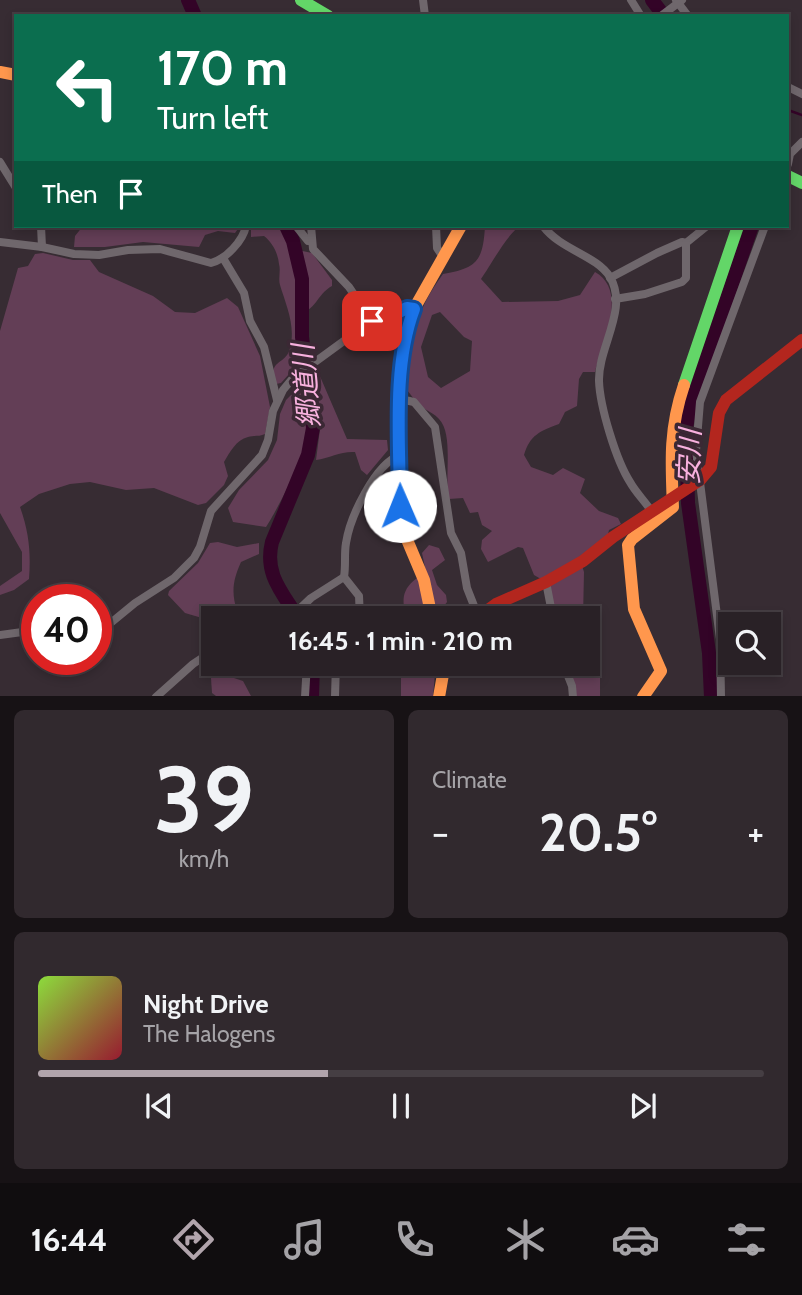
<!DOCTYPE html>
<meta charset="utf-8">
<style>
:root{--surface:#292126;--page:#31292e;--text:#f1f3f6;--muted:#a5a3a7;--line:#453e43;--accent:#b1a4ac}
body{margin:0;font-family:Cabin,"Noto Sans JP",sans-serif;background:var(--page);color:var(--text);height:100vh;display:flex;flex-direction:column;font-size:26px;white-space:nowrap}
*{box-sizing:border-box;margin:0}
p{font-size:23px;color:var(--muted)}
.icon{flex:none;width:38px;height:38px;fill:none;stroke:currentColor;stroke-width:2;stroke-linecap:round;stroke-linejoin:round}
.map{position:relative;height:696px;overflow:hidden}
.side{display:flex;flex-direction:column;gap:14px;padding:14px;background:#171215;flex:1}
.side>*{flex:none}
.hud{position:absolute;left:14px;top:14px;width:775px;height:214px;border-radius:0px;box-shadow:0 4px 10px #0003,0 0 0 2px var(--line);background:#0b6e4f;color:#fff;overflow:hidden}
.buttons{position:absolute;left:718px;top:612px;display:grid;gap:14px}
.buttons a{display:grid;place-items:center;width:63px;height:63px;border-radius:0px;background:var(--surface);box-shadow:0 4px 10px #0003,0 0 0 2px var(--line);font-size:35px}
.speed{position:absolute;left:21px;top:584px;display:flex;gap:14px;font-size:35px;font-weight:700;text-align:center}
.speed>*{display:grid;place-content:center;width:91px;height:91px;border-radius:50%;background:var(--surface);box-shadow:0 4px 10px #0003,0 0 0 2px var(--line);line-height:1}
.speed .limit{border:10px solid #d22;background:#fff;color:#111}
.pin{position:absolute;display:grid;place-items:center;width:60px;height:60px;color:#fff;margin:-30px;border-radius:14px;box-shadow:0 4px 10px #0006}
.me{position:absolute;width:77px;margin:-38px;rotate:359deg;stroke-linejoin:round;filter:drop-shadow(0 0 5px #0008)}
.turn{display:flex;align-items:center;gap:24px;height:147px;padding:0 28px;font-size:32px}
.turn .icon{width:91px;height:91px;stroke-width:2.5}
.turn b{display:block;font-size:49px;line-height:60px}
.then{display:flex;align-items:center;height:66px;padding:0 28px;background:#0003;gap:14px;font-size:26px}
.big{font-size:52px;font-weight:800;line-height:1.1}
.side .widget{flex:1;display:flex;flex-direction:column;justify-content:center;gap:10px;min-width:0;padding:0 24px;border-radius:10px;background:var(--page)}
.side .dial{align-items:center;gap:0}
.dial b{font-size:91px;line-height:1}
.song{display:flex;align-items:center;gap:21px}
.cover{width:84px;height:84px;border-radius:10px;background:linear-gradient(135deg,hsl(90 70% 55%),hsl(350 70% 35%))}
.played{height:7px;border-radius:4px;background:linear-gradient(90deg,var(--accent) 40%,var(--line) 40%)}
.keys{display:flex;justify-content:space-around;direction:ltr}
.heat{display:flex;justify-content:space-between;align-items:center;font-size:38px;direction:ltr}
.side .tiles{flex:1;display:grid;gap:14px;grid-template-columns:1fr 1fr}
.widget:last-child{grid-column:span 2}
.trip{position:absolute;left:201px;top:606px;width:399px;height:70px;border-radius:0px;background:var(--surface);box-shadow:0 4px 10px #0003,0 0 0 2px var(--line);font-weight:800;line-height:70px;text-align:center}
.menu{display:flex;height:112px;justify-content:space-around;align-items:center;background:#100d0f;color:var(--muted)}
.menu .icon{width:49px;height:49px}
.menu .selected{color:var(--accent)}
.menu b{font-size:32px;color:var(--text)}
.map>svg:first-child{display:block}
.green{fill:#633e56;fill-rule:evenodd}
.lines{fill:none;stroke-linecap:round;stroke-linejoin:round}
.stream{stroke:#330427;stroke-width:2.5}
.river{stroke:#330427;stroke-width:14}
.street{stroke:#6f676c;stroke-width:8}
.fast{stroke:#63d668;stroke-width:12}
.slow{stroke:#ff974d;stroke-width:12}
.jam{stroke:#b3261e;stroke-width:12}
.route-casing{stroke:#114b97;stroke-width:18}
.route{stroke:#1a73e8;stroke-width:12}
.labels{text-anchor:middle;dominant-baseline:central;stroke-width:7;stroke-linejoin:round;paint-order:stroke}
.water-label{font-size:28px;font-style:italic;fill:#f8b1de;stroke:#3b2834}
</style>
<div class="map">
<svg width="802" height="697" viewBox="0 0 802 697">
<rect width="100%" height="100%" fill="#372c33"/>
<g class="green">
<polygon points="83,226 240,226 235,233 218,231 205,235 199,247 143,242 105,247 74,247 75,236"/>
<path d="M251 226H281L293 249 312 253 332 280V286C317 294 316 311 298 314L300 350 298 364 281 383 276 384C266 359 286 366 290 348 296 326 286 305 280 285 278 278 281 271 279 264 278 253 272 242 264 236L251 237Z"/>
<path d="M485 226H521C508 232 491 265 481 279L502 302 558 301 580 295 595 272C629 291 602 344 595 372H583L579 379 577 406 565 412 559 424C540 431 530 435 524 455L531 467 553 475 563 468 585 479 580 493 599 511 618 518 621 524 609 530 607 538 580 559 584 572 583 618H555L546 582 534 575 523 548 518 547 488 562 481 549 482 540 492 531 482 525 478 512 470 513 463 498 449 499C444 478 454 434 439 419 435 414 427 411 421 406 416 402 411 395 407 390 410 342 414 313 443 274 478 268 483 260 485 226ZM440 312 464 337 472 341 470 371 441 388 428 377 421 347 432 315Z"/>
<path d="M43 253 73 260H90L99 272 153 296 175 312 195 313 227 298 238 307 260 356 270 407 265 434C259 437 254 435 248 437 236 440 230 452 224 462L228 476 224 485 206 503 198 505 154 488 126 490 90 482 70 484 39 494 20 507C29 532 31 553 29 579L14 590 0 595V586L22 571V552L0 513V331L18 268 28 266 35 254Z"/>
<path d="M319 374 347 439 387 440 388 450 367 475 361 470 355 452C341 451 330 458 316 460L320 429 313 375Z"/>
<path d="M300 386 303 389C305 404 310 422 308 438 306 454 276 512 266 527L233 522 228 508 239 490 268 460 277 440 280 414 286 400Z"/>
<path d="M218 542 237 547 259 543V554L241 562C233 580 231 592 237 611L232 616 219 609 202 618 185 613 168 595 169 591 198 563 210 543Z"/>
<path d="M429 545 439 548 445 560 432 570 437 585 446 595 447 602C434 620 428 618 407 618 399 594 405 585 426 572L422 553Z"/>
<polygon points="588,629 600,657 600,696 576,696 565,663 588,663"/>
<polygon points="395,663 436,663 433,696 401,696 401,677"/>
<polygon points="219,673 243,681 251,696 216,696 212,693 211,678"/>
</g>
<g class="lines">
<polyline class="stream" points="788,110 802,115"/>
<g class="river">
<polyline points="188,0 195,16"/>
<polyline points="652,0 664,16"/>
<path d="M286 226 293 241 302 279V337L313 428 308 455 272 542C264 574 282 592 298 618"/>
<polyline points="312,697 313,663"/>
<polyline points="711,697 709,653 688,503 686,427 694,393 752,226"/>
</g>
<g class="street">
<polyline points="423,0 425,16"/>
<polyline points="631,0 641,16"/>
<polyline points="676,0 688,16"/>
<polyline points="661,16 682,0"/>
<polyline points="788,87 802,94"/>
<polyline points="0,162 16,188"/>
<polyline points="788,164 790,154 802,142"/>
<polyline points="41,226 42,247"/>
<polyline points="296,226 308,241 312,241"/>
<polyline points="311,226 313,249 349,287 374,324"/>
<polyline points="436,226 437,248 443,257"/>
<path d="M543 226C561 250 596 255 610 277 629 309 598 347 599 381 600 407 616 460 630 482 636 493 645 501 652 512"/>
<path d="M0 242 42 247 74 254 99 255 128 250 160 249 211 263C226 259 243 241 246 226"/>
<polyline points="223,258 244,293 250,321 264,347 277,400"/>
<polyline points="610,278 657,253 682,242 686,243 707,226"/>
<polyline points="615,299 645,294 682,282 686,278 686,243"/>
<polyline points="400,399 414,402 435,427 451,533 461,553 467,588 478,616"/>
<polyline points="344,577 359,596 360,618"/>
<polyline points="546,582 553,618"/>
<path d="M290 618 311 598 344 577C346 565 344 554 346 543 350 517 375 464 400 455"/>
<polyline points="0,635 37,630"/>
<polyline points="96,635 135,603 174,578 194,558 200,547 211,511 262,455 268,440 273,411 283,390 293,378 352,335 407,308 414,309"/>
<polyline points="563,663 572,686 573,697"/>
<polyline points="156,697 193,664 214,650"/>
<polyline points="305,697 307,663"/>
<polyline points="335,697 336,663"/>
<polyline points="721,697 720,639 696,451 700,402 765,226"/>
</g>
<g class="fast">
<polyline points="301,0 328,16"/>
<polyline points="788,176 802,183"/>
<polyline points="684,385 738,226"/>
</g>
<g class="slow">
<polyline points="0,72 16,75"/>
<polyline points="432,618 424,580 408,542 400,506 400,371 402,348 414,309 461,226"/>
<polyline points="439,697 445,663"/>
<path d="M643 697 661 671 634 609 628 545 632 539 673 507C671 462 669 429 684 385"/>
</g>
<polyline class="jam" points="477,618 496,604 546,582 583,561 613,537 700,480 711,467 719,413 726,400 802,340"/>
</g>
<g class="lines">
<g class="route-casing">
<path id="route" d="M372 321 374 324 407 308 414 309C392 367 400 444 400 506"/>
</g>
<use href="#route" class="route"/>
</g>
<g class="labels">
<g class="water-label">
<text transform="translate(306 386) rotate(-95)">郷道川</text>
<text transform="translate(689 457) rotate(-88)">安川</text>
</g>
</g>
</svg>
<div class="buttons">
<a><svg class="icon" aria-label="search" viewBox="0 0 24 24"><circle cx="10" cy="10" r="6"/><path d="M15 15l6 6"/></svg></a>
</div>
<div class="speed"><div class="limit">40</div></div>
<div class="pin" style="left:372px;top:321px;background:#d93025"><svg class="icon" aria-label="arrive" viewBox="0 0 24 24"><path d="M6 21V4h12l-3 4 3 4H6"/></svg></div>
<svg class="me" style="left:400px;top:506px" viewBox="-20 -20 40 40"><circle r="19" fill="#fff"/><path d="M0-13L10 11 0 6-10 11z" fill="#1a73e8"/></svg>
<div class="trip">16:45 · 1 min · 210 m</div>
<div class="hud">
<div class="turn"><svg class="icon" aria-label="left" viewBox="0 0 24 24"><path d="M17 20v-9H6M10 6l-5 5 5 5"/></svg><div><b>170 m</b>Turn left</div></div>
<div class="then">Then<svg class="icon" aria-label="arrive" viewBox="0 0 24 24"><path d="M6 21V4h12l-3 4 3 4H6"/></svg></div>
</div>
</div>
<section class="side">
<div class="tiles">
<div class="widget dial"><b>39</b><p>km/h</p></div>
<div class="widget"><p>Climate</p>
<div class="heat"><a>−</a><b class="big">20.5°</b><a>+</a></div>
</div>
<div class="widget">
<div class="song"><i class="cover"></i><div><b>Night Drive</b><p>The Halogens</p></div></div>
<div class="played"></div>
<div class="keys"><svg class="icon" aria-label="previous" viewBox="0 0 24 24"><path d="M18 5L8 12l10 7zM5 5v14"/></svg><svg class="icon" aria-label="pause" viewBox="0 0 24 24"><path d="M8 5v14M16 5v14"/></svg><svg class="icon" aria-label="next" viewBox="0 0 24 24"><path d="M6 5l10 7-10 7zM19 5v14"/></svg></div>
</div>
</div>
</section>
<nav class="menu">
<b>16:44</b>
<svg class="icon selected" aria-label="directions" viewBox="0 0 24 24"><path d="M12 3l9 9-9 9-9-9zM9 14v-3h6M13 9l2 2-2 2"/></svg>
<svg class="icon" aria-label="music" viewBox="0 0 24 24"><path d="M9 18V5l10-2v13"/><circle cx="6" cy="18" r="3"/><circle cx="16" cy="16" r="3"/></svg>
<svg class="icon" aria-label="phone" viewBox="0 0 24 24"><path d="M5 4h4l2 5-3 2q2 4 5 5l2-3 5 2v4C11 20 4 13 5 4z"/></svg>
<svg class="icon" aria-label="climate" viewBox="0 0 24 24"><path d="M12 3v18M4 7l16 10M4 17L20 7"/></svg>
<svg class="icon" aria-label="car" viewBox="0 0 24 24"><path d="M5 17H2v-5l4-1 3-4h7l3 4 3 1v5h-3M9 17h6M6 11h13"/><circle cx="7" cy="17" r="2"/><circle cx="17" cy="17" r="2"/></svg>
<svg class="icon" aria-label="filters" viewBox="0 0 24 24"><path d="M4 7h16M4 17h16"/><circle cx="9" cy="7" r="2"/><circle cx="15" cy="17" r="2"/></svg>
</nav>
